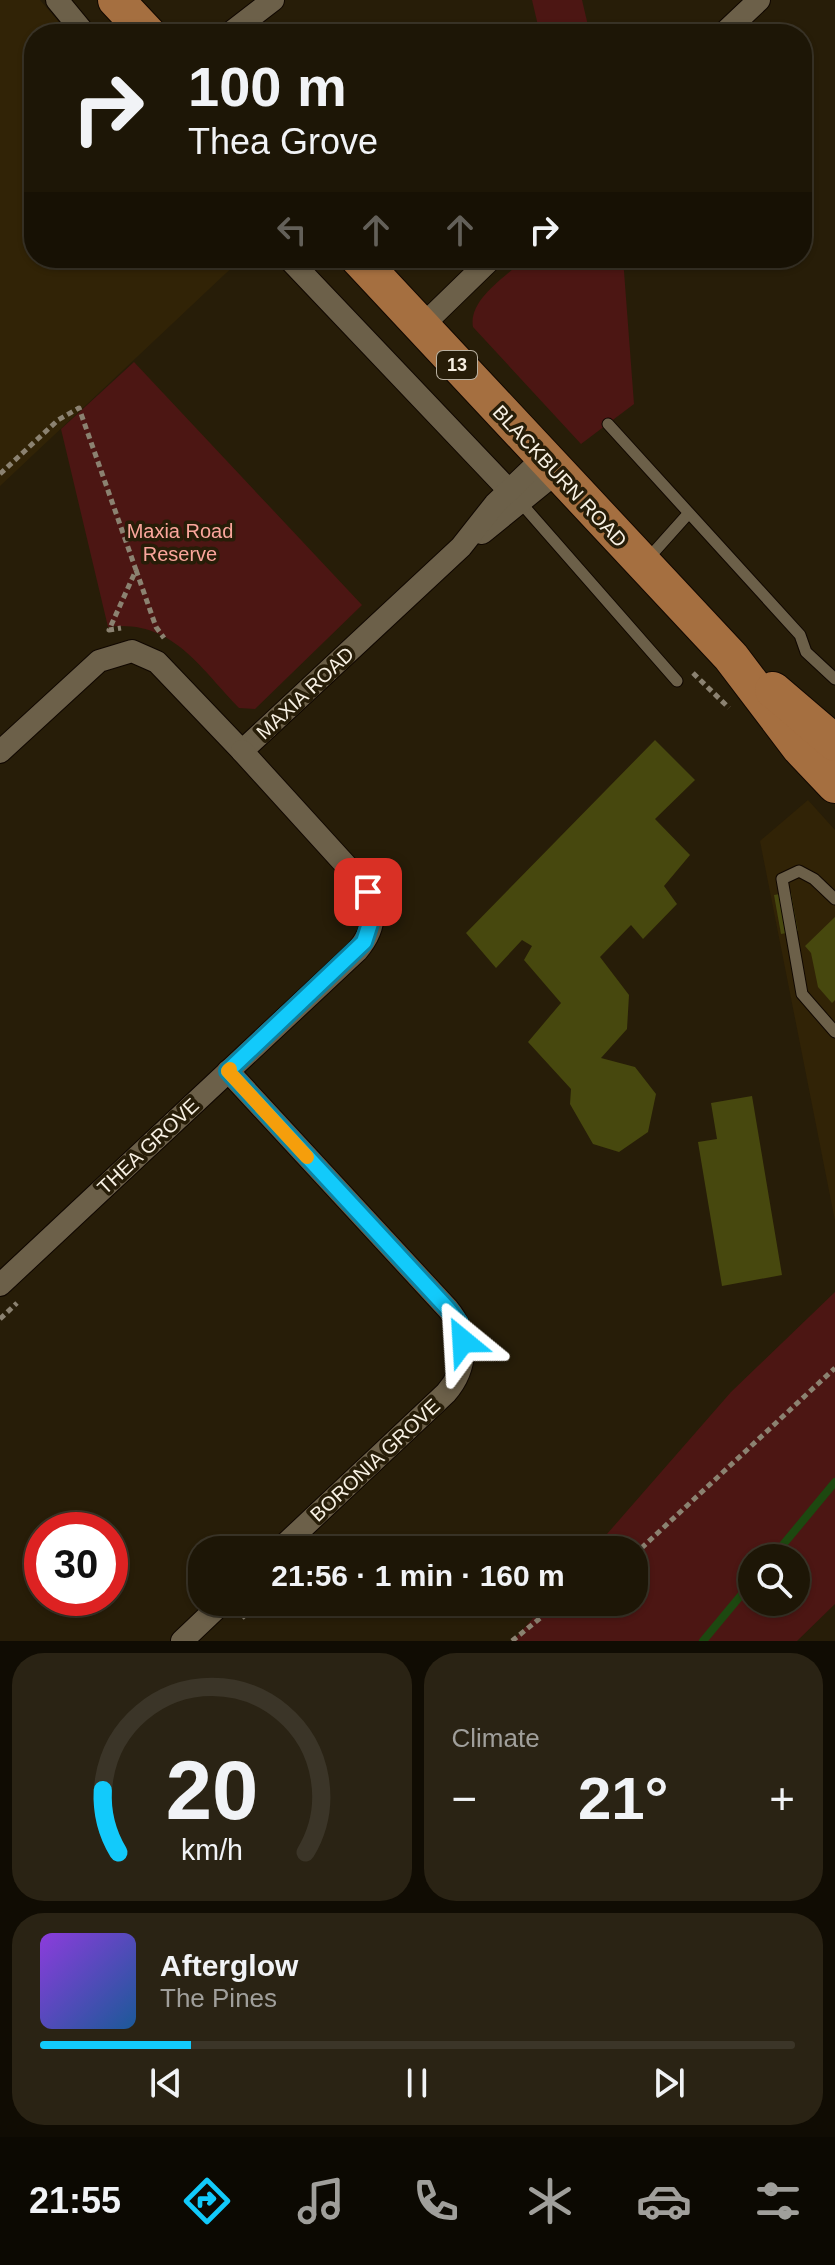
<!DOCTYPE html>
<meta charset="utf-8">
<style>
:root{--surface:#1d1606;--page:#2a2314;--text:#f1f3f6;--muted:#a09f9b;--line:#3b3528;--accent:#12cafb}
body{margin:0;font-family:Arial,sans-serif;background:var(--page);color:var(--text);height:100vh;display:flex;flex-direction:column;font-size:30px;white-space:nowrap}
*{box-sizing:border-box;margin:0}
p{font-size:26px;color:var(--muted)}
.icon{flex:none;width:44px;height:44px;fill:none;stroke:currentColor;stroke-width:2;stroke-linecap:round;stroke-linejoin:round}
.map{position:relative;height:1641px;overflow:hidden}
.panel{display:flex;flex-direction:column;gap:12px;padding:12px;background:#100c03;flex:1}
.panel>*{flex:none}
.guide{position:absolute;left:24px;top:24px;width:788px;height:244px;border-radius:32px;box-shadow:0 2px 6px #0004,0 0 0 2px var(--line);background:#1d1606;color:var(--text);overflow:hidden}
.buttons{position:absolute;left:738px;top:1544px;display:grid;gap:16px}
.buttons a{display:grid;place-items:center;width:72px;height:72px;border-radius:50%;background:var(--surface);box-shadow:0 2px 6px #0004,0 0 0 2px var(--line);font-size:40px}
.speed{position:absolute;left:24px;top:1512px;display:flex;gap:16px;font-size:40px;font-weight:700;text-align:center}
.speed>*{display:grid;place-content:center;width:104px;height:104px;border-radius:50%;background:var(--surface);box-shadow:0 2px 6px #0004,0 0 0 2px var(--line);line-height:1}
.speed .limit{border:12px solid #d22;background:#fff;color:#111}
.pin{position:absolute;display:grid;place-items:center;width:68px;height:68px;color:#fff;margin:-34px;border-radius:16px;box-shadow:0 4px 12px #0006}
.me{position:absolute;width:88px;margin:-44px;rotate:333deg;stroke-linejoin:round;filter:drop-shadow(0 0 6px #0008)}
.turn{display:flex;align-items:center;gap:28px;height:168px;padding:0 32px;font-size:36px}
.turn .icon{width:104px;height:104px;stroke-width:2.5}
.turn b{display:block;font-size:56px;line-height:68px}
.lanes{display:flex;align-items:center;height:76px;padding:0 32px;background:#0003;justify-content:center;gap:40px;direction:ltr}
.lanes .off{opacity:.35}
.big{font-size:60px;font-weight:700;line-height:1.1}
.panel .widget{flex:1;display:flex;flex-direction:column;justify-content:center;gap:12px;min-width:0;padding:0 28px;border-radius:32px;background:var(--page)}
.panel .dial{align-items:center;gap:0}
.dial svg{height:208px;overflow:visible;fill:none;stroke:var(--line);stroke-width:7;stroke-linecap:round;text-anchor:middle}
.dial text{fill:var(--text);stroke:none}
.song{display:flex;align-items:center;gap:24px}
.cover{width:96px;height:96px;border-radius:12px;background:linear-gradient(135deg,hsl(270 70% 55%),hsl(210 70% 35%))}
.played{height:8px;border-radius:4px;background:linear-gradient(90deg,var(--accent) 20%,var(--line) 20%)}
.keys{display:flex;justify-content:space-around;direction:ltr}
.heat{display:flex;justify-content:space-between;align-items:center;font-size:44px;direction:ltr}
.panel .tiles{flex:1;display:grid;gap:12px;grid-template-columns:1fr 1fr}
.widget:last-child{grid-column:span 2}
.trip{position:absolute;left:188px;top:1536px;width:460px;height:80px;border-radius:32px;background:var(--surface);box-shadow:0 2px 6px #0004,0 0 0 2px var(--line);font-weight:700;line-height:80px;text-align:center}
.menu{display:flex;height:128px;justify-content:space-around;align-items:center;background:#0c0902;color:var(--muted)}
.menu .icon{width:56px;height:56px}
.menu .selected{color:var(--accent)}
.menu b{font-size:36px;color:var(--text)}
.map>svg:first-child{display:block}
.built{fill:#312306}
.green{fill:#4c1613;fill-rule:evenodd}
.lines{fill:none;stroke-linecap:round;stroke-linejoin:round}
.stream{stroke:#1d4810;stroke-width:8}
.building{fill:#47480e}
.service-casing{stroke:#100700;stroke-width:13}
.minor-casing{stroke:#100700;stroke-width:24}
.primary-casing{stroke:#100700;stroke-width:38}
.path{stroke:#8b8271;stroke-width:5;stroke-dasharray:6 4;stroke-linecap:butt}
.service{stroke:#6c6049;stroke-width:11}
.minor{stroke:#6c6049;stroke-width:22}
.primary{stroke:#a56f40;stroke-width:36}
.route-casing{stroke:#0c83a3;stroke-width:20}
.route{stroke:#12cafb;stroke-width:14}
.slow{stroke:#f59e0b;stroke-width:14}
.labels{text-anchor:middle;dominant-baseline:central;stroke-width:7;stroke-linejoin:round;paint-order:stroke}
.shield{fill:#271d08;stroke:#b9b1a1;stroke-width:2}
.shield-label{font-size:18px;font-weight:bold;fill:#f7f0e3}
.street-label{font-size:20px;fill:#f7f0e3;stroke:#271d08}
.park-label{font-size:20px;fill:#faa69c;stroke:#271d08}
</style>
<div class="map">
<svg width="835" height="1641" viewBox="0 0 835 1641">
<rect width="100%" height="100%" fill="#271d08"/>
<g class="built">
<polygon points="0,0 40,0 69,34 34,34 34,258 242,258 0,486"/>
<polygon points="808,800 835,830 835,1221 760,841"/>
</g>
<g class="green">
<polygon points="532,0 582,0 590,34 540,34"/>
<path d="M526 258H623L634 404 581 444 473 327C468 299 508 275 526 258Z"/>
<path d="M134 362 362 605 255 709 239 708C199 667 172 619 108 627L61 429Z"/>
<path d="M835 1292V1604L797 1641H513L547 1602H634V1550H593L731 1392ZM796 1558V1602H752V1558Z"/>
</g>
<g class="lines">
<g class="stream">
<polyline points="772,1558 835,1482"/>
<polyline points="703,1641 752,1582"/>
</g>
</g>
<g class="building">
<polygon points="655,740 695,780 655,819 690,855 664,886 677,904 643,939 631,925 600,957 629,995 627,1029 601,1058 635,1067 656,1094 648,1132 619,1152 593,1144 570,1104 571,1089 528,1042 561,1003 524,960 532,946 522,940 496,968 466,933"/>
<polygon points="791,892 798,931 781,934 774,895"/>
<polygon points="835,917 835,1000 832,1003 818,987 811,953 805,946"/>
<polygon points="752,1096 782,1275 722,1286 698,1142 717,1139 711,1103"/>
</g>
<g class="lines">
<g class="service-casing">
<g id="service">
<polyline points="608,424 800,635 806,652 835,679"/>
<polyline points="521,503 677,681"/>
<polyline points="646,561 688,514"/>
<polyline points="835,899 814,879 799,871 782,879 802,994 835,1032"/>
</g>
</g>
<g class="minor-casing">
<g id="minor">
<polyline points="57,0 85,34"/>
<polyline points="229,34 273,0"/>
<polyline points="723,34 759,0"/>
<polyline points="288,258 521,503"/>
<polyline points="421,327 492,258"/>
<polyline points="482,533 557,472"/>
<polyline points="0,752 99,661 132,651 157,662 242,751 461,547 495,504 543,458"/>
<path d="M228 1071 448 1309C469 1334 468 1368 446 1393L279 1550"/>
<path d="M0 1285 357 951C375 930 378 908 363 884L242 751"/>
<polyline points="182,1641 223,1602"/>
</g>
</g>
<g class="primary-casing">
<g id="primary">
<polyline points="116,0 148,34"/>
<polyline points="358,258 731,657 800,748 835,785"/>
<polyline points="773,690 835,743"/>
</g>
</g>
<g class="path">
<polyline points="0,474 58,420 79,408 136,570 109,630 121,628"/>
<polyline points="136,570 156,627 164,638"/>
<polyline points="693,673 729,708"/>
<polyline points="0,1319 17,1303"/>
<polyline points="634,1555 835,1368"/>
<polyline points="242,1618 259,1602"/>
<polyline points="512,1641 544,1615 568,1602"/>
</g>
<use href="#service" class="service"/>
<use href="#minor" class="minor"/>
<use href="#primary" class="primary"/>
</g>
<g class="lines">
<g class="route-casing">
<polyline id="route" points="368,892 374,911 364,942 228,1071 448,1309 459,1323 463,1341"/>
</g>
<use href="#route" class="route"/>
<polyline class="slow" points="230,1069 228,1071 307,1157"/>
</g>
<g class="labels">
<rect class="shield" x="437" y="351" width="40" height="28" rx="6"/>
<g class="shield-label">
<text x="457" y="365">13</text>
</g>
<g class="street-label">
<text transform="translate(560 476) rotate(47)">BLACKBURN ROAD</text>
<text transform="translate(305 693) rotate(-43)">MAXIA ROAD</text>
<text transform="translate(148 1146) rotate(-43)">THEA GROVE</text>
<text transform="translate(375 1460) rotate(-43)">BORONIA GROVE</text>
</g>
<g class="park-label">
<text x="180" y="531">Maxia Road<tspan x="180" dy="23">Reserve</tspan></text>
</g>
</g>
</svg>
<div class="buttons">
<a><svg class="icon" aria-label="search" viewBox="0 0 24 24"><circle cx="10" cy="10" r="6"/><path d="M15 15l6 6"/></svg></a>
</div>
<div class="speed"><div class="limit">30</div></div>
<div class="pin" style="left:368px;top:892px;background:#d93025"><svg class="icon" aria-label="arrive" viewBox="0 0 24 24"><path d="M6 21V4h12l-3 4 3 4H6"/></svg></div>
<svg class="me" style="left:463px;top:1341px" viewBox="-20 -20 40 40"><path d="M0-17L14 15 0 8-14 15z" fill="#12cafb" stroke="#fff" stroke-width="4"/></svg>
<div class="trip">21:56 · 1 min · 160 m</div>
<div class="guide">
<div class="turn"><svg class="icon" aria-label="right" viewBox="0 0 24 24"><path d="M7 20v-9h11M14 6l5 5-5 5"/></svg><div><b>100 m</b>Thea Grove</div></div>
<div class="lanes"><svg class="icon off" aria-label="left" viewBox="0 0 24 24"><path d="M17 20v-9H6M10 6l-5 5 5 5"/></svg><svg class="icon off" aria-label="ahead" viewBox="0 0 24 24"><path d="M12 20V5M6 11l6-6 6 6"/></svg><svg class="icon off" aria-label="ahead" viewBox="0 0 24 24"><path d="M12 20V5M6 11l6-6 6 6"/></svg><svg class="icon" aria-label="right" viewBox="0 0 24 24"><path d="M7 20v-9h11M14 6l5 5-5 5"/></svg></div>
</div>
</div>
<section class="panel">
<div class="tiles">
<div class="widget dial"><svg viewBox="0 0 100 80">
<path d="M14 69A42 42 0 1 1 86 69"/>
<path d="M14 69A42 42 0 0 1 8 45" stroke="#12cafb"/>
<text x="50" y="56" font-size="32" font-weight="700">20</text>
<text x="50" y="72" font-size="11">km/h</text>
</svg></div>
<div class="widget"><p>Climate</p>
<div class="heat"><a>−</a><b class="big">21°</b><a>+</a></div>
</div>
<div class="widget">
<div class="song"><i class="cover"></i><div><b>Afterglow</b><p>The Pines</p></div></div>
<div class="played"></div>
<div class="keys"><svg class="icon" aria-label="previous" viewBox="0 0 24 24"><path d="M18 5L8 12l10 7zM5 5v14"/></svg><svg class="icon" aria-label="pause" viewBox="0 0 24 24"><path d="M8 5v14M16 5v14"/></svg><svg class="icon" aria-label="next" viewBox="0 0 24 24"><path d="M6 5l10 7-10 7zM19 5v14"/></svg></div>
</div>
</div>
</section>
<nav class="menu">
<b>21:55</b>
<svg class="icon selected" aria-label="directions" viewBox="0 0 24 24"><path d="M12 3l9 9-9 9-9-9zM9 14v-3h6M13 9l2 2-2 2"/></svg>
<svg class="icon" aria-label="music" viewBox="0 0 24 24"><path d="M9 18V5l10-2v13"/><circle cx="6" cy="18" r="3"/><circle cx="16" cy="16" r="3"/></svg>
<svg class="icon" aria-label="phone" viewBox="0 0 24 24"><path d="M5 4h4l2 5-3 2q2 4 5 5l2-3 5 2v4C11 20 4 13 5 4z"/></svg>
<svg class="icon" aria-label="climate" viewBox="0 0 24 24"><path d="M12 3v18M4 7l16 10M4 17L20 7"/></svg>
<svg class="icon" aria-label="car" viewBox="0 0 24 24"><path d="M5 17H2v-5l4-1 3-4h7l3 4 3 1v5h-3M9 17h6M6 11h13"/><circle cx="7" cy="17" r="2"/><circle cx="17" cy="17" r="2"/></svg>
<svg class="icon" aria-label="filters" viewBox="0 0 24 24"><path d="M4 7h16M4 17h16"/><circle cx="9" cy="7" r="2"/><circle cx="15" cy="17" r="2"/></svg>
</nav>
